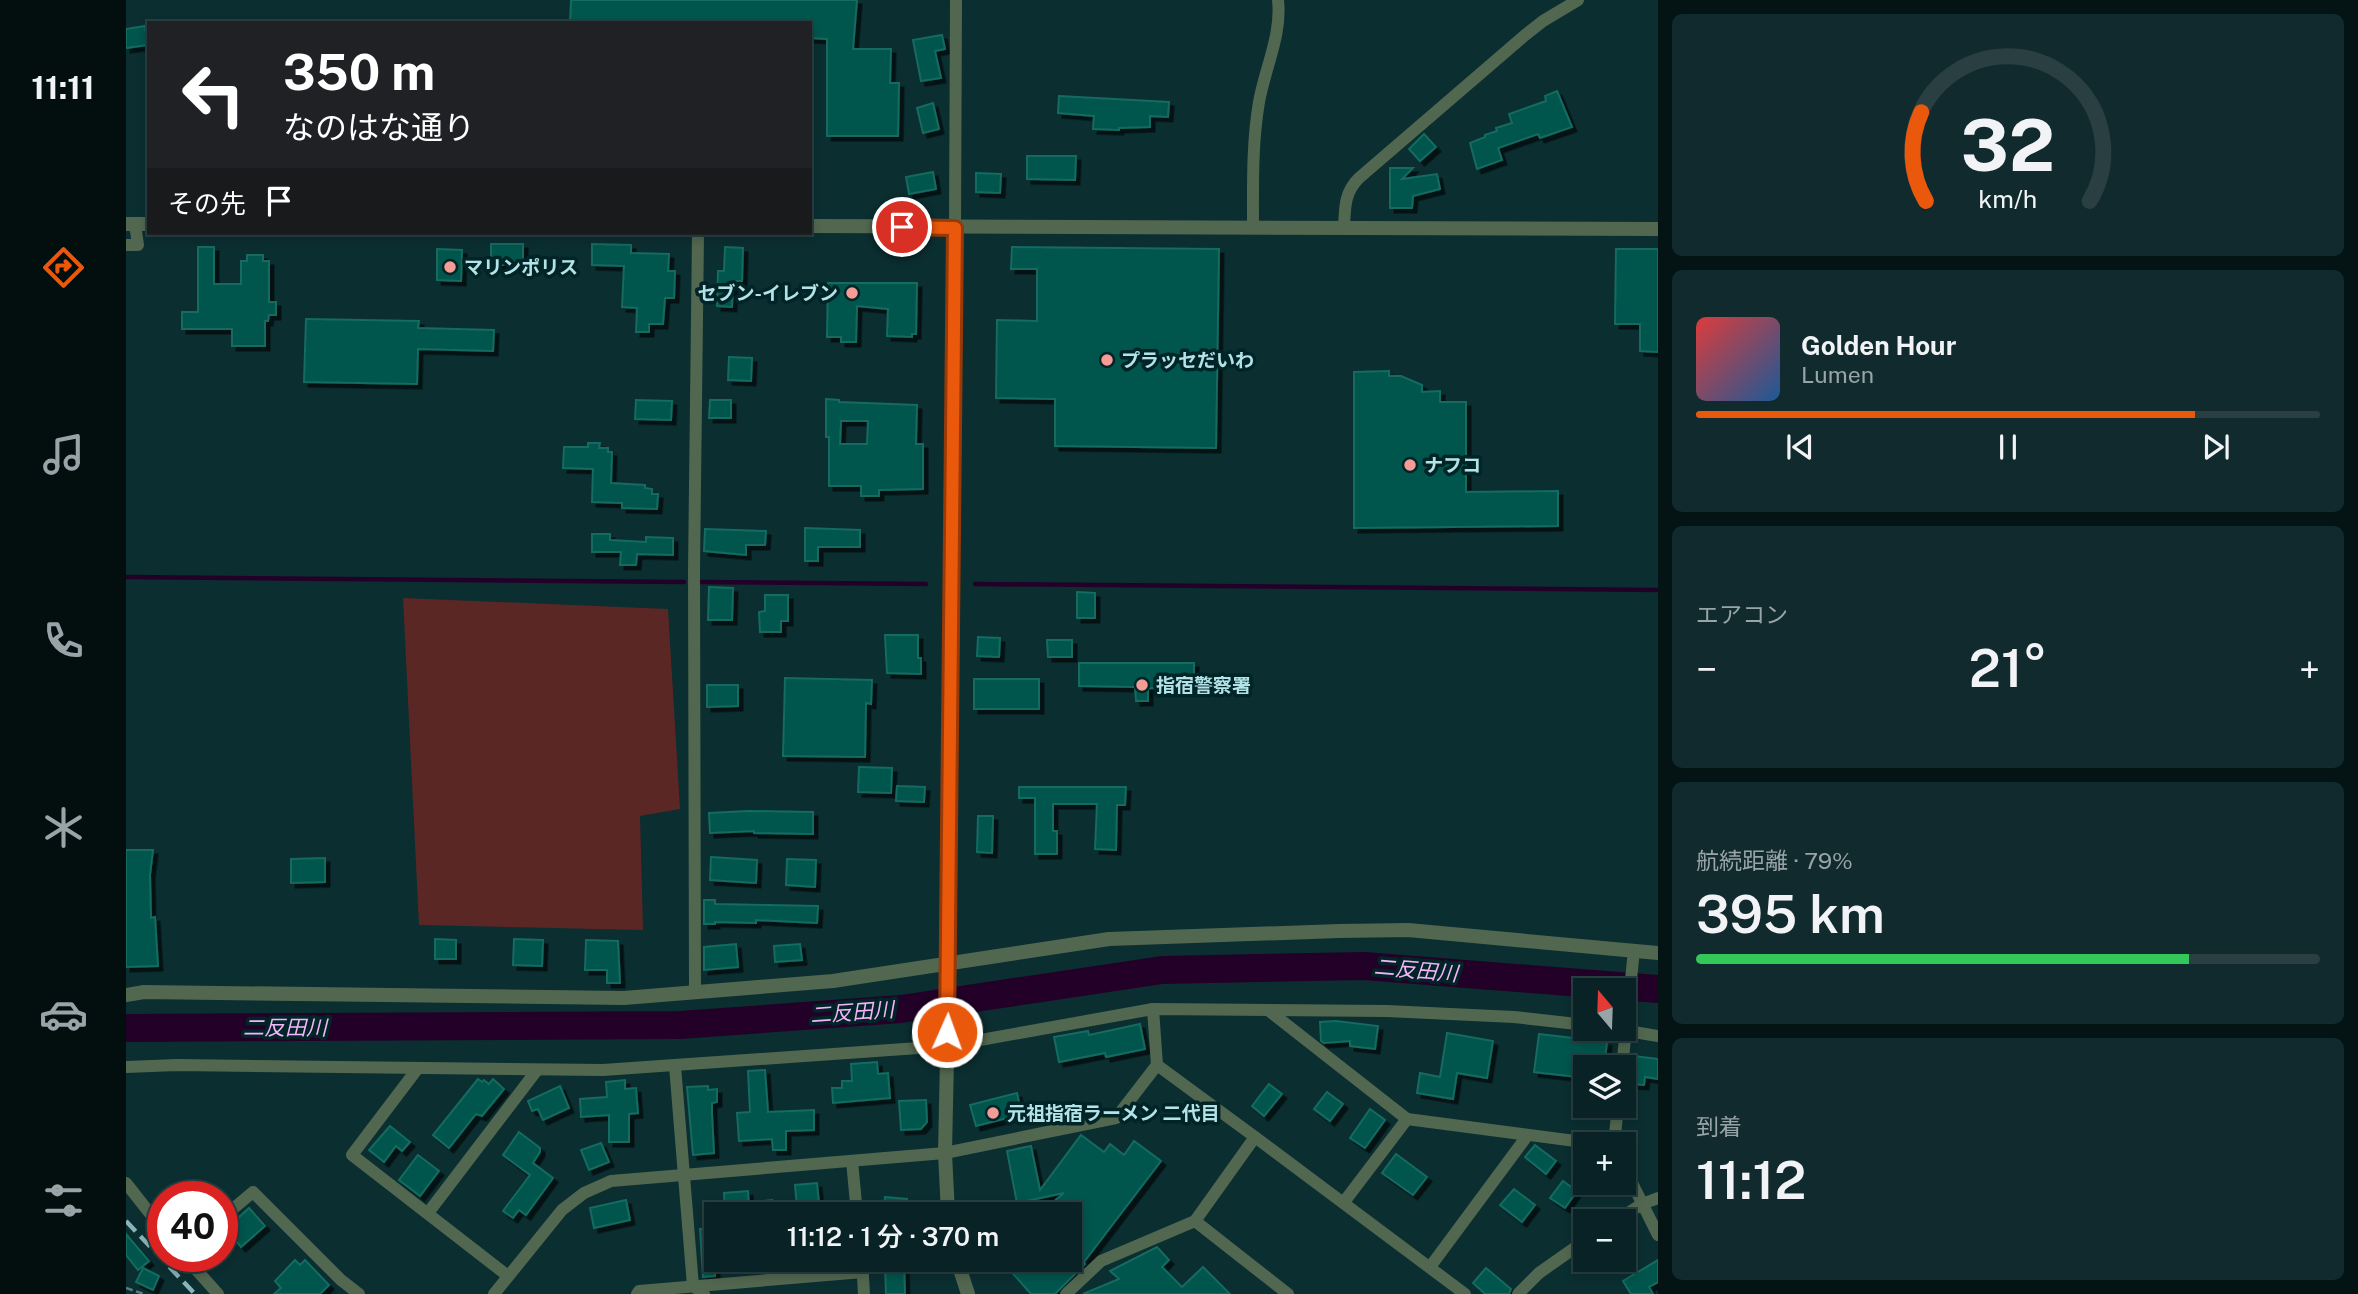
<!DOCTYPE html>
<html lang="ja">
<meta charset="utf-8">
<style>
:root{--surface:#082225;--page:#112a2d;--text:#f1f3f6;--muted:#98a4a7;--line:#293f42;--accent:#ea580c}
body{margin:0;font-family:"Public Sans","Noto Sans JP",sans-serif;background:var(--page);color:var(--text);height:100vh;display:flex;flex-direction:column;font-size:26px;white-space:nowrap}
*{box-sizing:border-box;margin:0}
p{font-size:23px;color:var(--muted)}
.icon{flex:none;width:38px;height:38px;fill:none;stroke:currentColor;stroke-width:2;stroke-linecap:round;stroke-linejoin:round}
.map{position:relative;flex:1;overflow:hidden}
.panel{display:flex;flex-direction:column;gap:14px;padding:14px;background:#041314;width:700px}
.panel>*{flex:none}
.top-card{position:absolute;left:21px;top:21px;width:665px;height:214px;border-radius:0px;box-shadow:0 4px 10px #0003,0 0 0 2px var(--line);background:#202124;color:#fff;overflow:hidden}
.needle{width:46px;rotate:341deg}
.buttons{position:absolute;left:1447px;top:978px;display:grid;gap:14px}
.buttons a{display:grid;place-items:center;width:63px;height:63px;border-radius:0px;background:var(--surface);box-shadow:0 4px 10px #0003,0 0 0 2px var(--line);font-size:35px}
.speed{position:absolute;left:21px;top:1181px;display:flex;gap:14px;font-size:35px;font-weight:700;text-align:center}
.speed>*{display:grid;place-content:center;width:91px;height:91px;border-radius:50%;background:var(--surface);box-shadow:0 4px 10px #0003,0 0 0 2px var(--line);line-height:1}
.speed .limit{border:10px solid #d22;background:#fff;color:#111}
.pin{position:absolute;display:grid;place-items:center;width:60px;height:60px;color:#fff;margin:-30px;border:4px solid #fff;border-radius:50%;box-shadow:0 2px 7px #0007}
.me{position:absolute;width:77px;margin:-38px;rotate:2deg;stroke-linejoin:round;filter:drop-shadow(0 0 5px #0008)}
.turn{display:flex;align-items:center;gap:24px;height:147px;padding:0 21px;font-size:32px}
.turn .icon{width:91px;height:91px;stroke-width:2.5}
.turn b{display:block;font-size:49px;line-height:60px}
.then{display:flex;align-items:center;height:66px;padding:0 21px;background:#0003;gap:14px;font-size:26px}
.big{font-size:52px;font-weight:600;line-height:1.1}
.panel .widget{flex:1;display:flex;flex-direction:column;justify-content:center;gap:10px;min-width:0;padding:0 24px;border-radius:10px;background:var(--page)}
.panel .dial{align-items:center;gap:0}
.dial svg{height:182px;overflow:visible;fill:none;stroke:var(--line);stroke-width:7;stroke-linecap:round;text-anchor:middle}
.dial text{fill:var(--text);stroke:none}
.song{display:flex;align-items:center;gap:21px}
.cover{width:84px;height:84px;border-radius:10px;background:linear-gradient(135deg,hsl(0 70% 55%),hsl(210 70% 35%))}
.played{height:7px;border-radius:4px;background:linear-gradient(90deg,var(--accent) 80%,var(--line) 80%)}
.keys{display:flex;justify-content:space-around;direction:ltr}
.heat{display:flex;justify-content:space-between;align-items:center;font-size:38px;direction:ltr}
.charge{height:10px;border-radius:5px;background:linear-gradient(90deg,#34c759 79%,var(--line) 0)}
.trip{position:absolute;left:578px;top:1202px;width:378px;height:70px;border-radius:0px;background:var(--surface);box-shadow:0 4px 10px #0003,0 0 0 2px var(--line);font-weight:600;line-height:70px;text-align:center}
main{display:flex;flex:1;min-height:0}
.menu{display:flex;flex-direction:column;width:126px;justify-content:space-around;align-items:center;background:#030e0f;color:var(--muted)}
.menu .icon{width:49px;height:49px}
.menu .current{color:var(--accent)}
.menu b{font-size:32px;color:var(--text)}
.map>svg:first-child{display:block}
.green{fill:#5a2725}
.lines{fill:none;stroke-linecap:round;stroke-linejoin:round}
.stream{stroke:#230028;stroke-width:4.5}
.river{stroke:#230028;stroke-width:28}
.building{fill:#02554d;stroke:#136b61;stroke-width:2;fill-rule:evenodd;filter:url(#shadow)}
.path{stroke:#557e82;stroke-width:2.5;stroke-dasharray:7 3.5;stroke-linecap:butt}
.minor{stroke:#526750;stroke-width:12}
.tertiary{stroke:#526750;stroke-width:14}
.rail{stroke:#89b5ba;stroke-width:4.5;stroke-dasharray:14 7;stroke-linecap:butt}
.route-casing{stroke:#983908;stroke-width:18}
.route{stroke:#ea580c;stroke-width:12}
.poi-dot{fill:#f59c96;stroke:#012427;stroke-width:2.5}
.labels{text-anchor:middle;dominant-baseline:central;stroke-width:7;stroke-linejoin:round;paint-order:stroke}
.poi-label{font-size:19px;font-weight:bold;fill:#b3e3e8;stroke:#012427;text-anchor:start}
.water-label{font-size:21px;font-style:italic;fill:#f4b3fb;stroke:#012427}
</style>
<main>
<nav class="menu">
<b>11:11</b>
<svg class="icon current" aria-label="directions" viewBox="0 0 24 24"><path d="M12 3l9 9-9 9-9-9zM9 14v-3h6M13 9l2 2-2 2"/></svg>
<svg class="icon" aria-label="music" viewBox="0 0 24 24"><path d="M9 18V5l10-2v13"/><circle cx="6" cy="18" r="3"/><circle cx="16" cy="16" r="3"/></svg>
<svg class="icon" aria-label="phone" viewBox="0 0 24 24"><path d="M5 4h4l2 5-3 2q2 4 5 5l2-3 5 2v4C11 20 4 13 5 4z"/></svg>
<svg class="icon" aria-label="climate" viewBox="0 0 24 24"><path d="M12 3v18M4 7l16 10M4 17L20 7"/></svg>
<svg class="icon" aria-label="car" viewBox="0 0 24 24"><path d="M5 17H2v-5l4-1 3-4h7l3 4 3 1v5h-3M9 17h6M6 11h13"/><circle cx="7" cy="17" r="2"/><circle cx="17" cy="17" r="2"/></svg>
<svg class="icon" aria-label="filters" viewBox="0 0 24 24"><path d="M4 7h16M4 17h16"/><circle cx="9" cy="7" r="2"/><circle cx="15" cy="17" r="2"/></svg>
</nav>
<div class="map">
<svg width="1532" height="1294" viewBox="0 0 1532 1294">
<defs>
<filter id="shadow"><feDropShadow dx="4.5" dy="4.5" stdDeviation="0" flood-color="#0009"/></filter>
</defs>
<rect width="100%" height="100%" fill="#0b2e31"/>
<polygon class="green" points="277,598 542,609 554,809 514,816 517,930 293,925"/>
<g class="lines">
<g class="stream">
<polyline points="0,577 558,582"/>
<polyline points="575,582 800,584"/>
<polyline points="849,584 1532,590"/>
</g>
<polyline class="river" points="0,1028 554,1025 775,1009 1036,970 1238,966 1532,989"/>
</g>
<g class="building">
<polygon points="445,0 731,0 727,49 765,49 764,83 773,83 772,136 701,136 701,39 684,38 684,23 444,23"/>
<polygon points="19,26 22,45 0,48 0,29"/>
<polygon points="816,35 819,49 809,51 815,78 795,81 787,40"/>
<polygon points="1431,91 1446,127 1414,138 1412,134 1372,148 1376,160 1351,169 1344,143 1359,137 1359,135 1371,131 1370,128 1386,123 1383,114 1420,101 1419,96"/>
<polygon points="933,96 1043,102 1042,117 1024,116 1024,127 993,128 993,130 967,129 968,116 932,113"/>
<polygon points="807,103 813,129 797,133 791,108"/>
<polygon points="1298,134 1310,147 1294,161 1283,149"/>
<polygon points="901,156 950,156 949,180 901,179"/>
<polygon points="1264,168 1287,168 1276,179 1311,174 1314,189 1287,196 1286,208 1264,208"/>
<polygon points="807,172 810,189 783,194 780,177"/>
<polygon points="850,173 875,174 874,193 850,192"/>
<rect x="365" y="244" width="32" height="21"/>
<polygon points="466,244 505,245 505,253 543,254 542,271 549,271 548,298 539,298 537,324 523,324 523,332 510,332 511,308 496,307 498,266 466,265"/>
<polygon points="72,247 88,247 88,284 115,284 115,261 121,261 121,255 137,255 137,261 143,261 143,302 150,302 150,315 143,315 142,321 139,321 139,346 106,346 106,329 56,329 56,312 72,312"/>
<polygon points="599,247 617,248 616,281 607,281 606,307 591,306 592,271 598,271"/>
<polygon points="886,247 1093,249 1090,448 929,446 929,399 870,398 871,320 911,321 911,269 885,269"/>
<polygon points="311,249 336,250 335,281 311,280"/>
<polygon points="1490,249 1532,249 1532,352 1514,351 1514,324 1489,324"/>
<polygon points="702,283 791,283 790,334 786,334 786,337 761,336 762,309 731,306 730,342 715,342 715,337 701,337"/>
<polygon points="180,319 293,321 292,328 368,330 367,351 292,349 291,384 178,382"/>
<polygon points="603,357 626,358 625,381 602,380"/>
<polygon points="1263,371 1263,376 1275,376 1296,385 1296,392 1314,391 1314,402 1340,402 1340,492 1432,491 1432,526 1228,528 1228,372"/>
<path d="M700 399 713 400V402L791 405 790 444H797V489L753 490V496H735V486H703V437H700ZM715 421H742L741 444H714Z"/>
<polygon points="510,400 546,401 545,420 509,419"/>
<polygon points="584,400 605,400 605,418 583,418"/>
<polygon points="462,443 474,443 473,448 482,448 482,452 486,452 485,483 519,485 519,488 526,489 526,494 532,494 531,509 496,508 496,503 466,502 467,469 437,468 438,447 462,447"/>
<polygon points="679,528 734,530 734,547 692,547 692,561 679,561"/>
<polygon points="579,529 640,531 639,545 620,545 620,555 578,551"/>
<polygon points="466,534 484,534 484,540 520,542 520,537 547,538 547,555 511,554 510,565 494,565 495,552 466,552"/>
<polygon points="583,587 607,588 606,620 582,620"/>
<polygon points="951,592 969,593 969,618 951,618"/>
<polygon points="639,595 662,595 662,621 655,621 655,632 634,632 633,612 639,611"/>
<polygon points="759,635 792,635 792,658 795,658 795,674 761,673"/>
<polygon points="852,637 874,638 873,657 851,656"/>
<polygon points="921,640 946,640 946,657 922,657"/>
<polygon points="953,663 1068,663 1068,689 1022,688 1022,701 1010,701 1009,687 953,686"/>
<polygon points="659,678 746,680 745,704 740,703 739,757 657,756"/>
<rect x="848" y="679" width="65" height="30"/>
<polygon points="581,685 612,685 612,706 581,707"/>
<polygon points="733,767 766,768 765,793 732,792"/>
<polygon points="771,786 799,787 798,802 770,801"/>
<polygon points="893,787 1000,787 999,805 991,805 990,850 969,849 971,804 927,804 927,831 931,831 931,854 909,854 909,798 893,798"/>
<polygon points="622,811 687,812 687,834 628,833 628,831 584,833 583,813"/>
<polygon points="852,816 867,816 866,853 851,852"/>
<polygon points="0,850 27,850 24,875 25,918 29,917 32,966 0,967"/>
<polygon points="585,857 631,860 630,883 584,880"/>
<polygon points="199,858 199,882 165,883 165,859"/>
<polygon points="661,859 690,860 689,887 660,885"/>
<polygon points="578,900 589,900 589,904 692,906 691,923 630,920 630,923 589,922 589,924 578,924"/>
<polygon points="309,939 330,940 330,959 309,959"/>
<polygon points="388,939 417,940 416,966 387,965"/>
<polygon points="460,940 492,941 494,983 481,983 481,970 459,970"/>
<polygon points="610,944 612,967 578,970 578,947"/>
<polygon points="674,944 676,960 649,962 648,946"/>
<polygon points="1210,1021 1252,1026 1249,1049 1224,1046 1224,1041 1198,1043 1195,1041 1194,1022"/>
<polygon points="1014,1024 1019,1049 980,1057 979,1053 933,1062 928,1037 962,1031 963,1035"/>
<polygon points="1321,1033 1367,1041 1361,1078 1331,1073 1327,1099 1291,1093 1294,1073 1314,1077"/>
<polygon points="1413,1034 1481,1042 1478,1068 1460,1068 1460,1078 1408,1072"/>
<polygon points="1508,1056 1532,1059 1532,1079 1519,1077 1518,1085 1504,1084"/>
<polygon points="751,1062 752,1074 762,1073 764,1098 707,1103 706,1088 716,1088 716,1081 726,1081 725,1064"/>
<polygon points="639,1070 642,1112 688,1110 688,1130 660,1131 660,1150 647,1150 646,1139 613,1141 611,1113 624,1112 622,1071"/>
<polygon points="352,1079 356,1082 358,1080 363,1084 367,1079 378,1089 356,1116 350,1114 323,1148 307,1135"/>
<polygon points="499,1080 499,1089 510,1088 512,1113 503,1114 503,1142 483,1142 483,1115 455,1117 454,1099 481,1097 480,1082"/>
<polygon points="1143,1084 1156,1094 1138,1116 1126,1106"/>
<polygon points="434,1086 443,1108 417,1120 412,1109 406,1111 402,1101"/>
<polygon points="582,1086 582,1090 591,1089 591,1102 586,1103 586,1114 588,1153 567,1155 561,1087"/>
<polygon points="1201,1092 1217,1104 1204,1121 1188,1109"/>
<polygon points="891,1093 894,1107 887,1109 889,1116 850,1126 844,1105"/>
<polygon points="800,1100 801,1122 795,1129 775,1130 773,1101"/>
<polygon points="1244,1109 1259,1120 1239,1148 1224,1138"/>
<polygon points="264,1126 284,1142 276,1151 270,1146 258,1162 243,1150"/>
<polygon points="393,1132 414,1148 414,1152 407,1163 427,1178 400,1215 393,1210 387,1218 377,1211 404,1175 377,1155"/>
<polygon points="955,1135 978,1152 984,1144 998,1155 1008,1141 1035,1161 958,1262 959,1264 929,1294 905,1294 875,1260 943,1260 943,1214 913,1214 938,1193 891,1203 881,1151 905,1146 914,1190"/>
<polygon points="475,1143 483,1162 463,1170 455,1150"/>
<polygon points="1409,1145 1430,1161 1420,1174 1399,1157"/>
<polygon points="1270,1154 1301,1177 1287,1195 1256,1173"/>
<polygon points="292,1155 313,1171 294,1196 273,1180"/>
<polygon points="1437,1181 1451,1191 1439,1208 1424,1198"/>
<polygon points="691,1183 693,1204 671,1207 669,1185"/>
<polygon points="1388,1189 1409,1205 1396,1222 1374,1205"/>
<polygon points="622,1191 623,1210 599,1212 598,1193"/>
<polygon points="759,1197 781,1199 779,1214 757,1214"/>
<polygon points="500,1200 504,1220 468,1228 464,1208"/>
<polygon points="646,1200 647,1214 628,1214 627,1202"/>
<polygon points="123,1208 139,1226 115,1247 100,1229"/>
<polygon points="590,1228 589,1276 577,1277 574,1229"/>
<polygon points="0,1234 23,1261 12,1270 0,1255"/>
<polygon points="1031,1247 1043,1260 1036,1267 1056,1287 1077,1267 1104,1294 957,1294 993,1279 984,1271"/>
<polygon points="169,1260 174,1265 179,1260 203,1285 194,1294 148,1294 155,1288 149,1281"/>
<polygon points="1532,1260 1532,1282 1523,1287 1527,1294 1505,1294 1497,1281"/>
<polygon points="778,1264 779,1294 760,1294 759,1265"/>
<polygon points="17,1268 33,1276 27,1290 10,1282"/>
<polygon points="1360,1268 1385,1289 1383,1294 1359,1294 1347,1283"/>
</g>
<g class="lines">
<polyline class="path" points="0,1288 18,1294"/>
<g class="minor">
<path d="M1127 227C1127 185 1126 143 1133 102 1139 68 1156 35 1152 0"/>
<polyline points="829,228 830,0"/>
<path d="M1218 228C1219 208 1218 193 1233 178L1398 36 1417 21 1452 0"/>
<polyline points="0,245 12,245 9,224"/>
<polyline points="569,992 568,570 572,233"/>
<polyline points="1142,1010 1281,1119 1472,1144"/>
<polyline points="1490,1029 1532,1036"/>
<polyline points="1031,1065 1129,1137 1069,1221"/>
<polyline points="549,1066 567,1286 578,1294"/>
<polyline points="0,1067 51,1065 477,1070 821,1046 1027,1009 1261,1011 1388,1017 1460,1025"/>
<polyline points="292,1068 226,1155 382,1276"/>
<polyline points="1496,1068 1508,950"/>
<polyline points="1129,1137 1339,1294"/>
<polyline points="1488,1144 1492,1106"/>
<polyline points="726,1161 731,1214"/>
<polyline points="1498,1167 1532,1235"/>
<polyline points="0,1183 37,1230"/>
<polyline points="1218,1202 1281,1119"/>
<polyline points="302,1213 411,1070"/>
<polyline points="96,1218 127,1192 215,1280 233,1294"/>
<polyline points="1488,1222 1516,1204 1532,1198"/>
<polyline points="58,1256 92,1294"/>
<polyline points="736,1260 738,1294"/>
<polyline points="1304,1267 1401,1136"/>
<polyline points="368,1294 436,1210 458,1193 485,1181 819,1153 990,1118 1031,1065 1027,1009"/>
<polyline points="511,1294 513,1291 737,1272"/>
<polyline points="940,1294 975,1261 1069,1221 1162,1294"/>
<polyline points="1392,1294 1413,1273 1460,1240"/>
</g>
<g class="tertiary">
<polyline points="0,224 23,224"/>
<polyline points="684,226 1532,229"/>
<polyline points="0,995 18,992 498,998 707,981 983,939 1213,931 1282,930 1532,953"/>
<polyline points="822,1214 819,1153 823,962 829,228"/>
<polyline points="831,1260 842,1294"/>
</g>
<polyline class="rail" points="0,1221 69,1294"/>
</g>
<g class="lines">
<g class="route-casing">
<polyline id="route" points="776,227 829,228 821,1032"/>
</g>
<use href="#route" class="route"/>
</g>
<g class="poi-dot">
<circle cx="324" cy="267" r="7"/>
<circle cx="726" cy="293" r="7"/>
<circle cx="981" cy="360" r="7"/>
<circle cx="1284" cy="465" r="7"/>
<circle cx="1016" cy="685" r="7"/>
<circle cx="867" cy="1113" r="7"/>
</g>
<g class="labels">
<g class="poi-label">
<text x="338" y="267">マリンポリス</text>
<text x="712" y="293" text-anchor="end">セブン-イレブン</text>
<text x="995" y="360">プラッセだいわ</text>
<text x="1298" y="465">ナフコ</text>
<text x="1030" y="685">指宿警察署</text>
<text x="881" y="1113">元祖指宿ラーメン 二代目</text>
</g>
<g class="water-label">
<text transform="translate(1290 970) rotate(5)">二反田川</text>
<text transform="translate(726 1012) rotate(-4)">二反田川</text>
<text x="159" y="1027">二反田川</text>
</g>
</g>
</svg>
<div class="buttons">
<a><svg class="needle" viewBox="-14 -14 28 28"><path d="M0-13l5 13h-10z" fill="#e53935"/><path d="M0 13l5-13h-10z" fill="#98a4a7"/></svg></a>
<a><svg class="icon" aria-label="layers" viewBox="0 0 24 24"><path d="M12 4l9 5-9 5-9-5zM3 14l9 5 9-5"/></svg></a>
<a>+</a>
<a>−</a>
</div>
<div class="speed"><div class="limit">40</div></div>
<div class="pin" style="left:776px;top:227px;background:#d93025"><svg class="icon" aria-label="arrive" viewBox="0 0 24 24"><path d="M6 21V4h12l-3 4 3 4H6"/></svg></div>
<svg class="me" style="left:821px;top:1032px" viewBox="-20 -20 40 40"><circle r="17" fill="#ea580c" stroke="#fff" stroke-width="3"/><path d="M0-11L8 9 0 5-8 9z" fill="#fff"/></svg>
<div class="trip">11:12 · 1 分 · 370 m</div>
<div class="top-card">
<div class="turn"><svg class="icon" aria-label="left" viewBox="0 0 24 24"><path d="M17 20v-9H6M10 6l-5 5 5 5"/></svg><div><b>350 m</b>なのはな通り</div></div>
<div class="then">その先<svg class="icon" aria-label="arrive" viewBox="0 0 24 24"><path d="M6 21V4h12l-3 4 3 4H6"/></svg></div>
</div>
</div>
<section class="panel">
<div class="widget dial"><svg viewBox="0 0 100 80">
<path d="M14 69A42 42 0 1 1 86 69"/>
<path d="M14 69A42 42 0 0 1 12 30" stroke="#ea580c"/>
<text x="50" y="56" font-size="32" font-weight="700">32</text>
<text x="50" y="72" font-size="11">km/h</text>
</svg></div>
<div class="widget">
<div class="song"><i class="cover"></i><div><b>Golden Hour</b><p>Lumen</p></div></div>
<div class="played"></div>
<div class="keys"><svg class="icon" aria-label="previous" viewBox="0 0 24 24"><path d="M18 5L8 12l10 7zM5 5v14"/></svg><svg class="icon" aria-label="pause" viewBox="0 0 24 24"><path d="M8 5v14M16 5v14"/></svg><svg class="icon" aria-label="next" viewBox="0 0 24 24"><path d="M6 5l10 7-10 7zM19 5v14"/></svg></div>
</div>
<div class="widget"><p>エアコン</p>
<div class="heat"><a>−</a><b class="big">21°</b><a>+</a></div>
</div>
<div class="widget"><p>航続距離 · 79%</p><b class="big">395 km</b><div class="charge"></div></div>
<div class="widget"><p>到着</p><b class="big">11:12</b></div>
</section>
</main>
